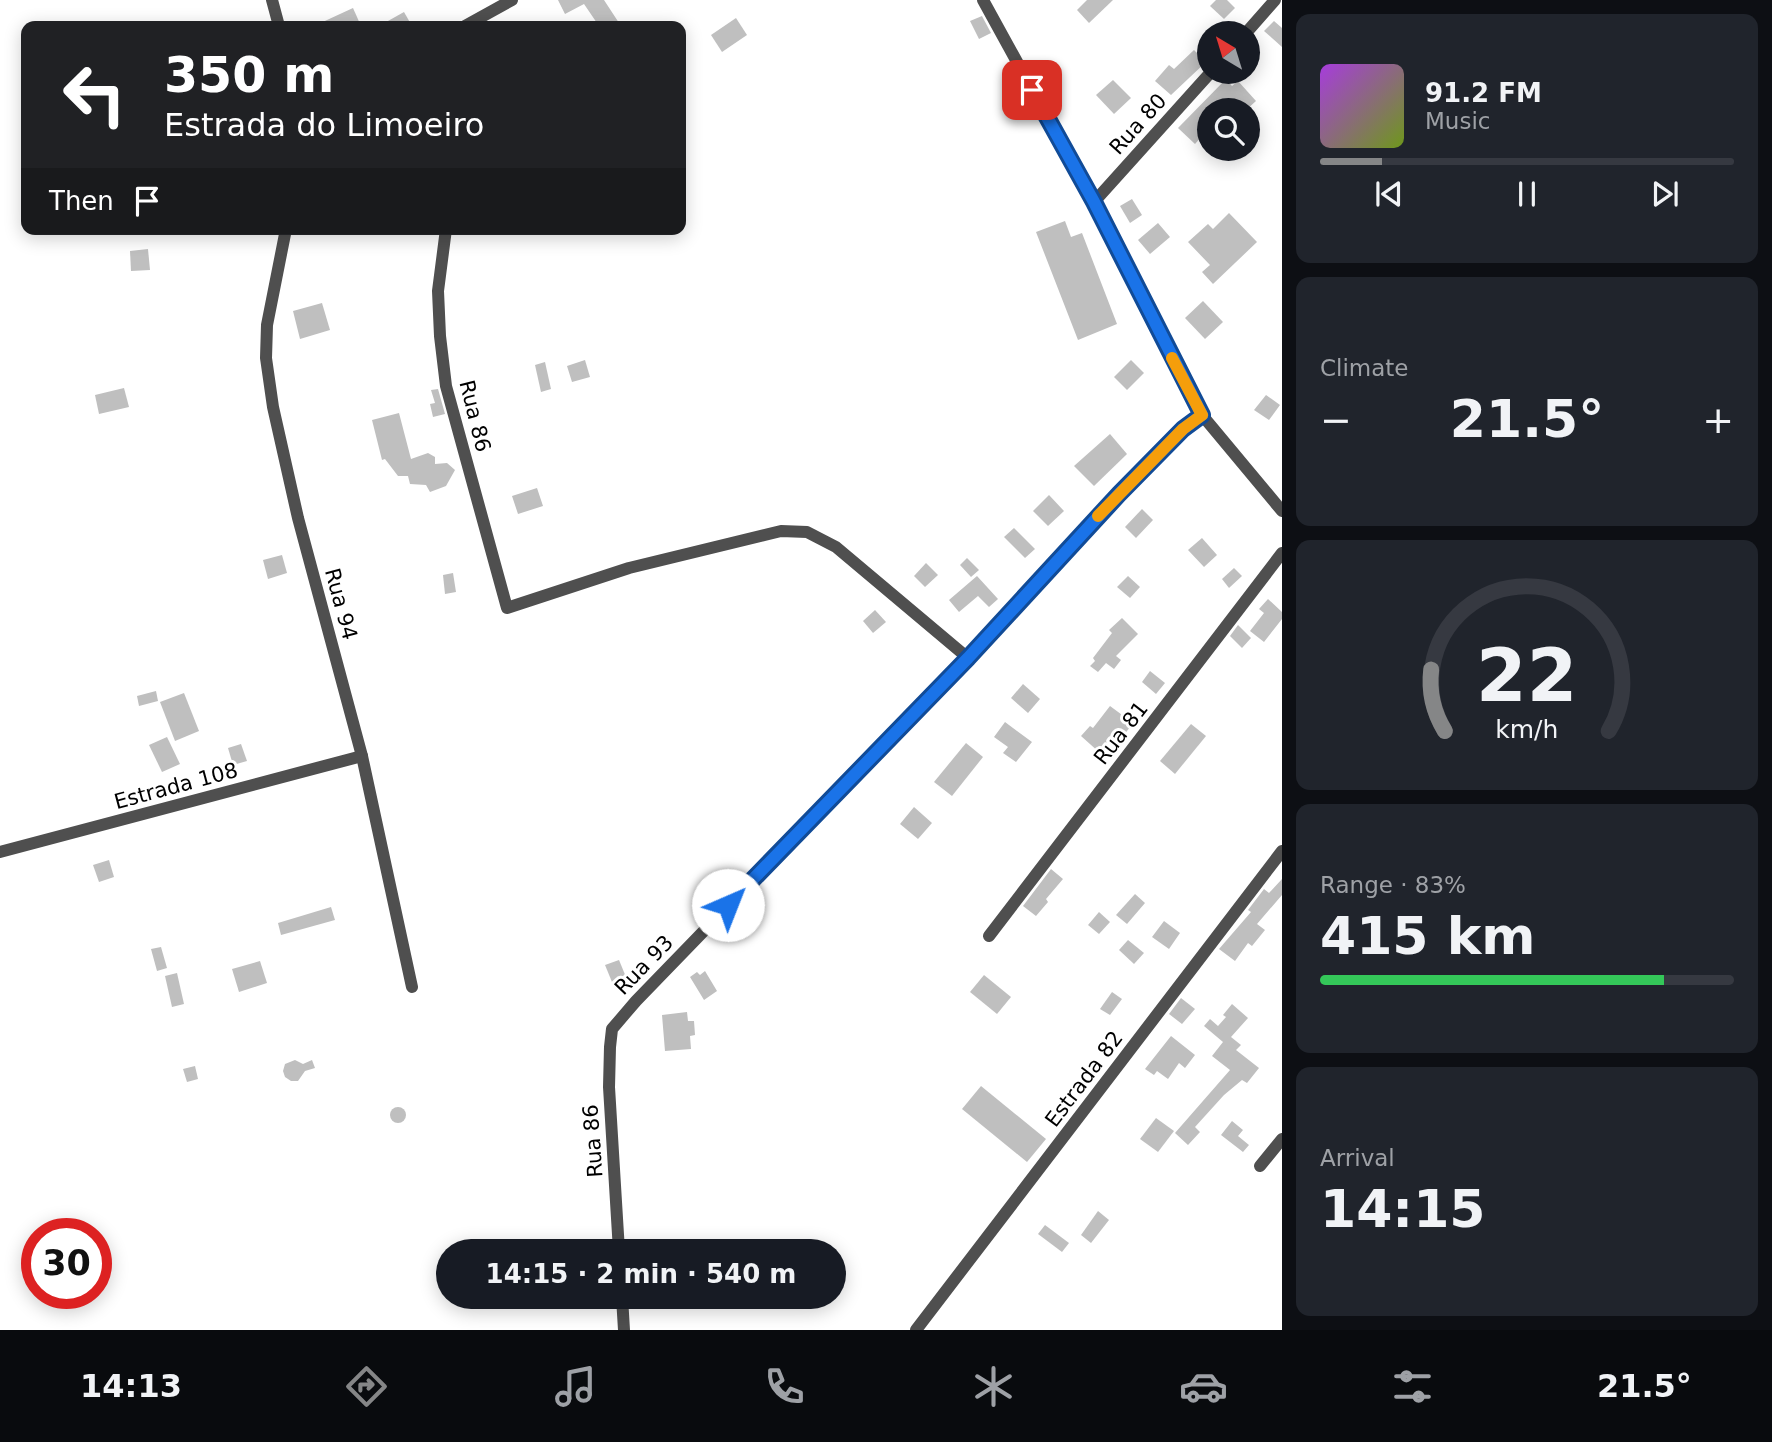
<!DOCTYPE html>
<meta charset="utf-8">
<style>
:root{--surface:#171b24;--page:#20242c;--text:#f1f3f6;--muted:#9ea1a6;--line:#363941;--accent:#858687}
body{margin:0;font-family:"DejaVu Sans",sans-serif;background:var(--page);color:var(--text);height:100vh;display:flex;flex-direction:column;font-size:26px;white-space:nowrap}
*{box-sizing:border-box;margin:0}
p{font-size:23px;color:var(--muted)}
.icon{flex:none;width:38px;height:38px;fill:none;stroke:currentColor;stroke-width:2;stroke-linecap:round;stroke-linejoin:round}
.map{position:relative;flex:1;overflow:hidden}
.sheet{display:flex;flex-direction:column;gap:14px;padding:14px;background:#0d0f14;width:490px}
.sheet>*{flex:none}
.top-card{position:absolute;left:21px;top:21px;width:665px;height:214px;border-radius:14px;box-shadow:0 4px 18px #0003;background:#202124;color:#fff;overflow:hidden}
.needle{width:46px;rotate:322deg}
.buttons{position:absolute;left:1197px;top:21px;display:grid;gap:14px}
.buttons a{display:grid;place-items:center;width:63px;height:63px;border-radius:50%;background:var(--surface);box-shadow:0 4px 18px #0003;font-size:35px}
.speed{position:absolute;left:21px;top:1218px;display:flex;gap:14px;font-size:35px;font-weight:700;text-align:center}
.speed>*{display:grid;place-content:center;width:91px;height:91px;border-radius:50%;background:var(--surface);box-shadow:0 4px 18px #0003;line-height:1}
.speed .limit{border:10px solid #d22;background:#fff;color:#111}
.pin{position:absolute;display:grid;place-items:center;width:60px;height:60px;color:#fff;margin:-30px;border-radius:14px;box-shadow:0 4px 10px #0006}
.me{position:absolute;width:77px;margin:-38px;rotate:44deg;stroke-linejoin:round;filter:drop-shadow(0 0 5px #0008)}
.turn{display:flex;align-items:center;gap:24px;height:147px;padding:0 28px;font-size:32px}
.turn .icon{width:91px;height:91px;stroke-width:2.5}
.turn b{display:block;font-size:49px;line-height:60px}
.then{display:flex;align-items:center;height:66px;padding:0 28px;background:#0003;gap:14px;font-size:26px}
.big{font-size:52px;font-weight:800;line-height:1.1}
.sheet .widget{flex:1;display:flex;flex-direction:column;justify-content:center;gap:10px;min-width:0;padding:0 24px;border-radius:14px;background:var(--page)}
.sheet .dial{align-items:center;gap:0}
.dial svg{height:182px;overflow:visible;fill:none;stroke:var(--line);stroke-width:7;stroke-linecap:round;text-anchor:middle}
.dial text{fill:var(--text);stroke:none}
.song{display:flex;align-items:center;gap:21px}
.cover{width:84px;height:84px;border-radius:10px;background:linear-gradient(135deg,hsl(280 70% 55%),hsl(80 70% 35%))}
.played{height:7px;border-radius:4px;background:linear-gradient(90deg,var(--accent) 15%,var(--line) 15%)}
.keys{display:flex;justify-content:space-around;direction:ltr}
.heat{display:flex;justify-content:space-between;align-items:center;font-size:38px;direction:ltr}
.charge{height:10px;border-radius:5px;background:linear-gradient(90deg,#34c759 83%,var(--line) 0)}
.trip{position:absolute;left:436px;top:1239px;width:410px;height:70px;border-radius:35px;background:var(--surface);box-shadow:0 4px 18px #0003;font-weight:800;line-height:70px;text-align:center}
.tabs{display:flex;height:112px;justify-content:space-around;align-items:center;background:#090b0e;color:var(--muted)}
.tabs .icon{width:49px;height:49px}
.tabs .active{color:var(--accent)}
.tabs b{font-size:32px;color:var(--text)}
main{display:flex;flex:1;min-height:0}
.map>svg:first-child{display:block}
.building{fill:#bfbfbf}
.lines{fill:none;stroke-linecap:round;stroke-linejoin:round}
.street{stroke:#4f4f4f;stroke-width:12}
.route-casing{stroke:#114b97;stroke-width:18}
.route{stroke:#1a73e8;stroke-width:12}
.slow{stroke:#f59e0b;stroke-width:12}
.labels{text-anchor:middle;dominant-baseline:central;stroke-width:6;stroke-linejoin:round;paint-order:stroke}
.street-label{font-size:21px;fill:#000;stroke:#fff}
</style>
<main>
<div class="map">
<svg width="1282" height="1330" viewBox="0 0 1282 1330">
<rect width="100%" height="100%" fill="#fff"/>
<g class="building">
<polygon points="558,0 604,0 621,26 599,26 584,4 565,14"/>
<polygon points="1087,0 1113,0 1089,23 1077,10"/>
<polygon points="1216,0 1227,0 1235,8 1224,19 1210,6"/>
<polygon points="353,8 361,26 314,26"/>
<polygon points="404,12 412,26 379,26"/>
<polygon points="982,16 991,33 979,39 970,21"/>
<polygon points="736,18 747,35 722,52 711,35"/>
<polygon points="1274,21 1282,28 1282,47 1264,31"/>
<polygon points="1194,50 1206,62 1171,95 1155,81 1169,65 1174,69"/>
<polygon points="1226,79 1232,86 1238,81 1256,101 1246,110 1209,110 1209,128 1195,144 1178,128"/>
<polygon points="1113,80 1131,98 1114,114 1096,95"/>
<polygon points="1132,199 1142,215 1130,223 1120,206"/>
<polygon points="1229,213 1257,242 1213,284 1202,272 1210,265 1188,242 1208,224 1213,229"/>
<polygon points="1065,221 1071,237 1082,233 1117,324 1078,340 1036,232"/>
<polygon points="1158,223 1170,237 1150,254 1138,240"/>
<polygon points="148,249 150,270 131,271 130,251"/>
<polygon points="1203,301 1223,322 1205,339 1185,318"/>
<polygon points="322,303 330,330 300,339 293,311"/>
<polygon points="585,360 590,377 572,382 567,366"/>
<polygon points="1131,360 1144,373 1127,390 1114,377"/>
<polygon points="545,362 551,389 541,392 535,365"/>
<polygon points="124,388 129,407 99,414 95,395"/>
<polygon points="438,389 445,414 433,417 430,404 435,403 431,390"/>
<polygon points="1266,395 1280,405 1269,420 1254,410"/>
<polygon points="399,413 411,459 428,453 435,457 435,464 447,463 455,470 446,486 430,492 426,485 410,484 408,476 398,476 385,459 382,460 372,420"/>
<polygon points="1110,434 1127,454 1094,486 1074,466"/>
<polygon points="537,488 543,506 518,514 512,496"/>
<polygon points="1049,495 1064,511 1048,526 1033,511"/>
<polygon points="1142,509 1153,520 1136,538 1125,527"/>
<polygon points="1014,528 1035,549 1025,558 1004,537"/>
<polygon points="1202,538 1217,555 1204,567 1188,550"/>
<polygon points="282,555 287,573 268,579 263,560"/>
<polygon points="967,558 979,570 971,577 960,565"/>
<polygon points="926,563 938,575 925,587 914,576"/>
<polygon points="1234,568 1242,576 1229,588 1222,579"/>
<polygon points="453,573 456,592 445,594 443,575"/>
<polygon points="977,576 998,599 989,607 978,596 959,612 949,600"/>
<polygon points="1128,576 1140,587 1130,598 1117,587"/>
<polygon points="1268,599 1282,612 1282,619 1264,642 1250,631 1264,613 1259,609"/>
<polygon points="875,610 886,622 873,633 863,621"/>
<polygon points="1122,618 1138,634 1116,656 1121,660 1114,669 1106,663 1098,672 1090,666 1095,661 1093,658 1112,633 1109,630"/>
<polygon points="1238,625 1251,638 1242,648 1230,636"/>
<polygon points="1150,671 1165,683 1156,694 1142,682"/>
<polygon points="1023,684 1040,699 1028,713 1011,698"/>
<polygon points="156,691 158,701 139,706 137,696"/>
<polygon points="184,693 199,731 175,741 160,702"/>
<polygon points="1110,706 1133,723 1124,735 1119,731 1100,753 1081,736 1090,726 1093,728"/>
<polygon points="1005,722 1032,742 1016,762 1003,753 1008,747 994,737"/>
<polygon points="1191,724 1206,736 1175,774 1160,761"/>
<polygon points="167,737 180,764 162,772 149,745"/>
<polygon points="966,743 983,757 952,796 934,782"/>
<polygon points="241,744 247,761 233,765 228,748"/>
<polygon points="914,807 932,823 918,839 900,824"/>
<polygon points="109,860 114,877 99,882 93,865"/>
<polygon points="1051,869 1063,879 1046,899 1048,902 1036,916 1023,906"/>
<polygon points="1282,879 1282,895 1257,924 1265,930 1252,946 1248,943 1235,961 1219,949 1251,912 1248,910 1264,889 1269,893"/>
<polygon points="1135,894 1145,903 1127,924 1116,915"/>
<polygon points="331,907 335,920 281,935 278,923"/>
<polygon points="1099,912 1110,922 1099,934 1088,925"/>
<polygon points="1164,921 1180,933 1169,949 1152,937"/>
<polygon points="1128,940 1144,953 1134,964 1119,950"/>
<polygon points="161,947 167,968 157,971 151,949"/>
<polygon points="619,960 626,977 612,982 605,965"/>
<polygon points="260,961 267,983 239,992 232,969"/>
<polygon points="705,971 717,991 704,1000 690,977 697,972 700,975"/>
<polygon points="177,973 184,1004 172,1007 165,976"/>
<polygon points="984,975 1011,997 997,1014 970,992"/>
<polygon points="1112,992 1122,999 1110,1015 1100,1009"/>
<polygon points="1181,998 1195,1009 1182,1024 1169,1014"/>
<polygon points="1232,1004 1248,1018 1231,1037 1241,1045 1236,1050 1259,1068 1247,1083 1242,1080 1224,1095 1195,1127 1200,1132 1188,1145 1175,1133 1230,1070 1212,1056 1223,1042 1204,1026 1210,1019 1218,1026 1226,1017 1223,1015"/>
<polygon points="687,1012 688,1021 694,1021 695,1035 690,1036 691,1049 665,1051 662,1015"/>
<polygon points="1171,1036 1195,1055 1185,1068 1179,1063 1168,1079 1157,1071 1154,1075 1145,1069"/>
<polygon points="295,1060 303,1064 312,1060 315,1068 305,1071 298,1081 291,1081 285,1077 283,1071 285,1064"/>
<polygon points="195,1066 198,1079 187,1082 183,1069"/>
<polygon points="981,1086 1046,1139 1027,1162 962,1109"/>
<circle cx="398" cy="1115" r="8"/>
<polygon points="1156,1118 1174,1131 1158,1152 1140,1139"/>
<polygon points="1232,1121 1243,1130 1238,1136 1249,1145 1243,1152 1221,1135"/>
<polygon points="1098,1211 1109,1220 1091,1243 1081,1235"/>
<polygon points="1045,1225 1069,1243 1062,1252 1038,1234"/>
</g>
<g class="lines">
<g class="street">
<polyline points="272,0 279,26"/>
<polyline points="983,0 1094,202 1202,415 1282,511"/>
<polyline points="465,26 512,0"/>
<polyline points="1246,33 1275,0"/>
<polyline points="1094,202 1211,72"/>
<polyline points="286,229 267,325 266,358 273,407 298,518 362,756 412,987"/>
<polyline points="446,229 438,291 440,336 446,386 507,608 629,568 781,531 807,532 836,547 968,658"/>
<polyline points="0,852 362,756"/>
<polyline points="989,936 1282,553"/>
<polyline points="1260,1166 1282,1139"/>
<polyline points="619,1251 609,1087 610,1047 612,1029 636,1001 968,658 1119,493 1183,429 1202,415"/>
<polyline points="622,1297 624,1330"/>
<polyline points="916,1330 1282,851"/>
</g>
</g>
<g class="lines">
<g class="route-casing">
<polyline id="route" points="728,905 968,658 1119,494 1183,429 1202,415 1094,202 1032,90"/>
</g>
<use href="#route" class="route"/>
<polyline class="slow" points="1098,516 1183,429 1202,415 1172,358"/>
</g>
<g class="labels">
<g class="street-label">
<text transform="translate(1138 124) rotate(-48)">Rua 80</text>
<text transform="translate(475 416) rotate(76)">Rua 86</text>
<text transform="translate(341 604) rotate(75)">Rua 94</text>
<text transform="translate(1121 733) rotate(-52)">Rua 81</text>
<text transform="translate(176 786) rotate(-15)">Estrada 108</text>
<text transform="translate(644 965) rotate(-46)">Rua 93</text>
<text transform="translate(1084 1079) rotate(-53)">Estrada 82</text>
<text transform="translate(593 1141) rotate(-94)">Rua 86</text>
</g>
</g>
</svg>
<div class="buttons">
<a><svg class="needle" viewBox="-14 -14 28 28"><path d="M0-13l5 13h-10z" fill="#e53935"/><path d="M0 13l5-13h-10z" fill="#9ea1a6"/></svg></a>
<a><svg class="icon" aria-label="search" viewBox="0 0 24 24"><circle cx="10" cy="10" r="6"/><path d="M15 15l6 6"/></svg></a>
</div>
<div class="speed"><div class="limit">30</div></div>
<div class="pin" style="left:1032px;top:90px;background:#d93025"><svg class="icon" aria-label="arrive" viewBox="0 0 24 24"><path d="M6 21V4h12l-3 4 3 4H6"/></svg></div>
<svg class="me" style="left:728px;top:905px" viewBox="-20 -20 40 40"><circle r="19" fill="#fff"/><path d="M0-13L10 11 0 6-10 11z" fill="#1a73e8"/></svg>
<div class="trip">14:15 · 2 min · 540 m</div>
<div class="top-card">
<div class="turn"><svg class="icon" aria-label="left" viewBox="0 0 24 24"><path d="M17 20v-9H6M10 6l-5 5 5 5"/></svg><div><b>350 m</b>Estrada do Limoeiro</div></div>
<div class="then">Then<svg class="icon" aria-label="arrive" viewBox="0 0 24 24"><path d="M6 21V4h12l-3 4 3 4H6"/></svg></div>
</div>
</div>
<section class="sheet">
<div class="widget">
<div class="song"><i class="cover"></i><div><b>91.2 FM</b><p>Music</p></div></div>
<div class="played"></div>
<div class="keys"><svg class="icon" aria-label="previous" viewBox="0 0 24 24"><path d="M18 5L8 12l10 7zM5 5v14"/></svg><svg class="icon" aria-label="pause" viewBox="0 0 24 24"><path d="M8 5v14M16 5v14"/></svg><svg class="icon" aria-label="next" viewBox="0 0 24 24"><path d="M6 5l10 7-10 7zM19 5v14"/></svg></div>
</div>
<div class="widget"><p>Climate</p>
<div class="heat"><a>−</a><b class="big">21.5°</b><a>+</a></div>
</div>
<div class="widget dial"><svg viewBox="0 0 100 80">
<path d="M14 69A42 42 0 1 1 86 69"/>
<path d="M14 69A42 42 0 0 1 8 42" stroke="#858687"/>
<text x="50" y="56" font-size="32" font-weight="700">22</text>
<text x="50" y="72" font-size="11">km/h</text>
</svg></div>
<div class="widget"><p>Range · 83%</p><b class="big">415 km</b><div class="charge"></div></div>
<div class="widget"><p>Arrival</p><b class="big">14:15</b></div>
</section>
</main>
<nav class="tabs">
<b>14:13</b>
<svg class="icon active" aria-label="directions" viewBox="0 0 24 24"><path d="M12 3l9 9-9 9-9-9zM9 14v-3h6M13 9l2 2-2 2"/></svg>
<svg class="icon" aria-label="music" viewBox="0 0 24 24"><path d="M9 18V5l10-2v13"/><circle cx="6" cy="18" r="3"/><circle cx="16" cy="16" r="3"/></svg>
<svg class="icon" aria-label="phone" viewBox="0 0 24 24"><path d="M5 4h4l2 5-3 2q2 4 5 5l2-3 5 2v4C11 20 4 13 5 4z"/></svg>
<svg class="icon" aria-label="climate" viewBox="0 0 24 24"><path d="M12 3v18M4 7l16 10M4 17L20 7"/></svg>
<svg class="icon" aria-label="car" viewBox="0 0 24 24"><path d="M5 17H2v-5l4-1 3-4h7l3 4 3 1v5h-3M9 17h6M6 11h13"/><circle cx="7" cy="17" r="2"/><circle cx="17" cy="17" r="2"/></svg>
<svg class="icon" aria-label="filters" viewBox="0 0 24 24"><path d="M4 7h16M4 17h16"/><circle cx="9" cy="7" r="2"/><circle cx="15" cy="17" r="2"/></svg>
<b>21.5°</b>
</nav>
